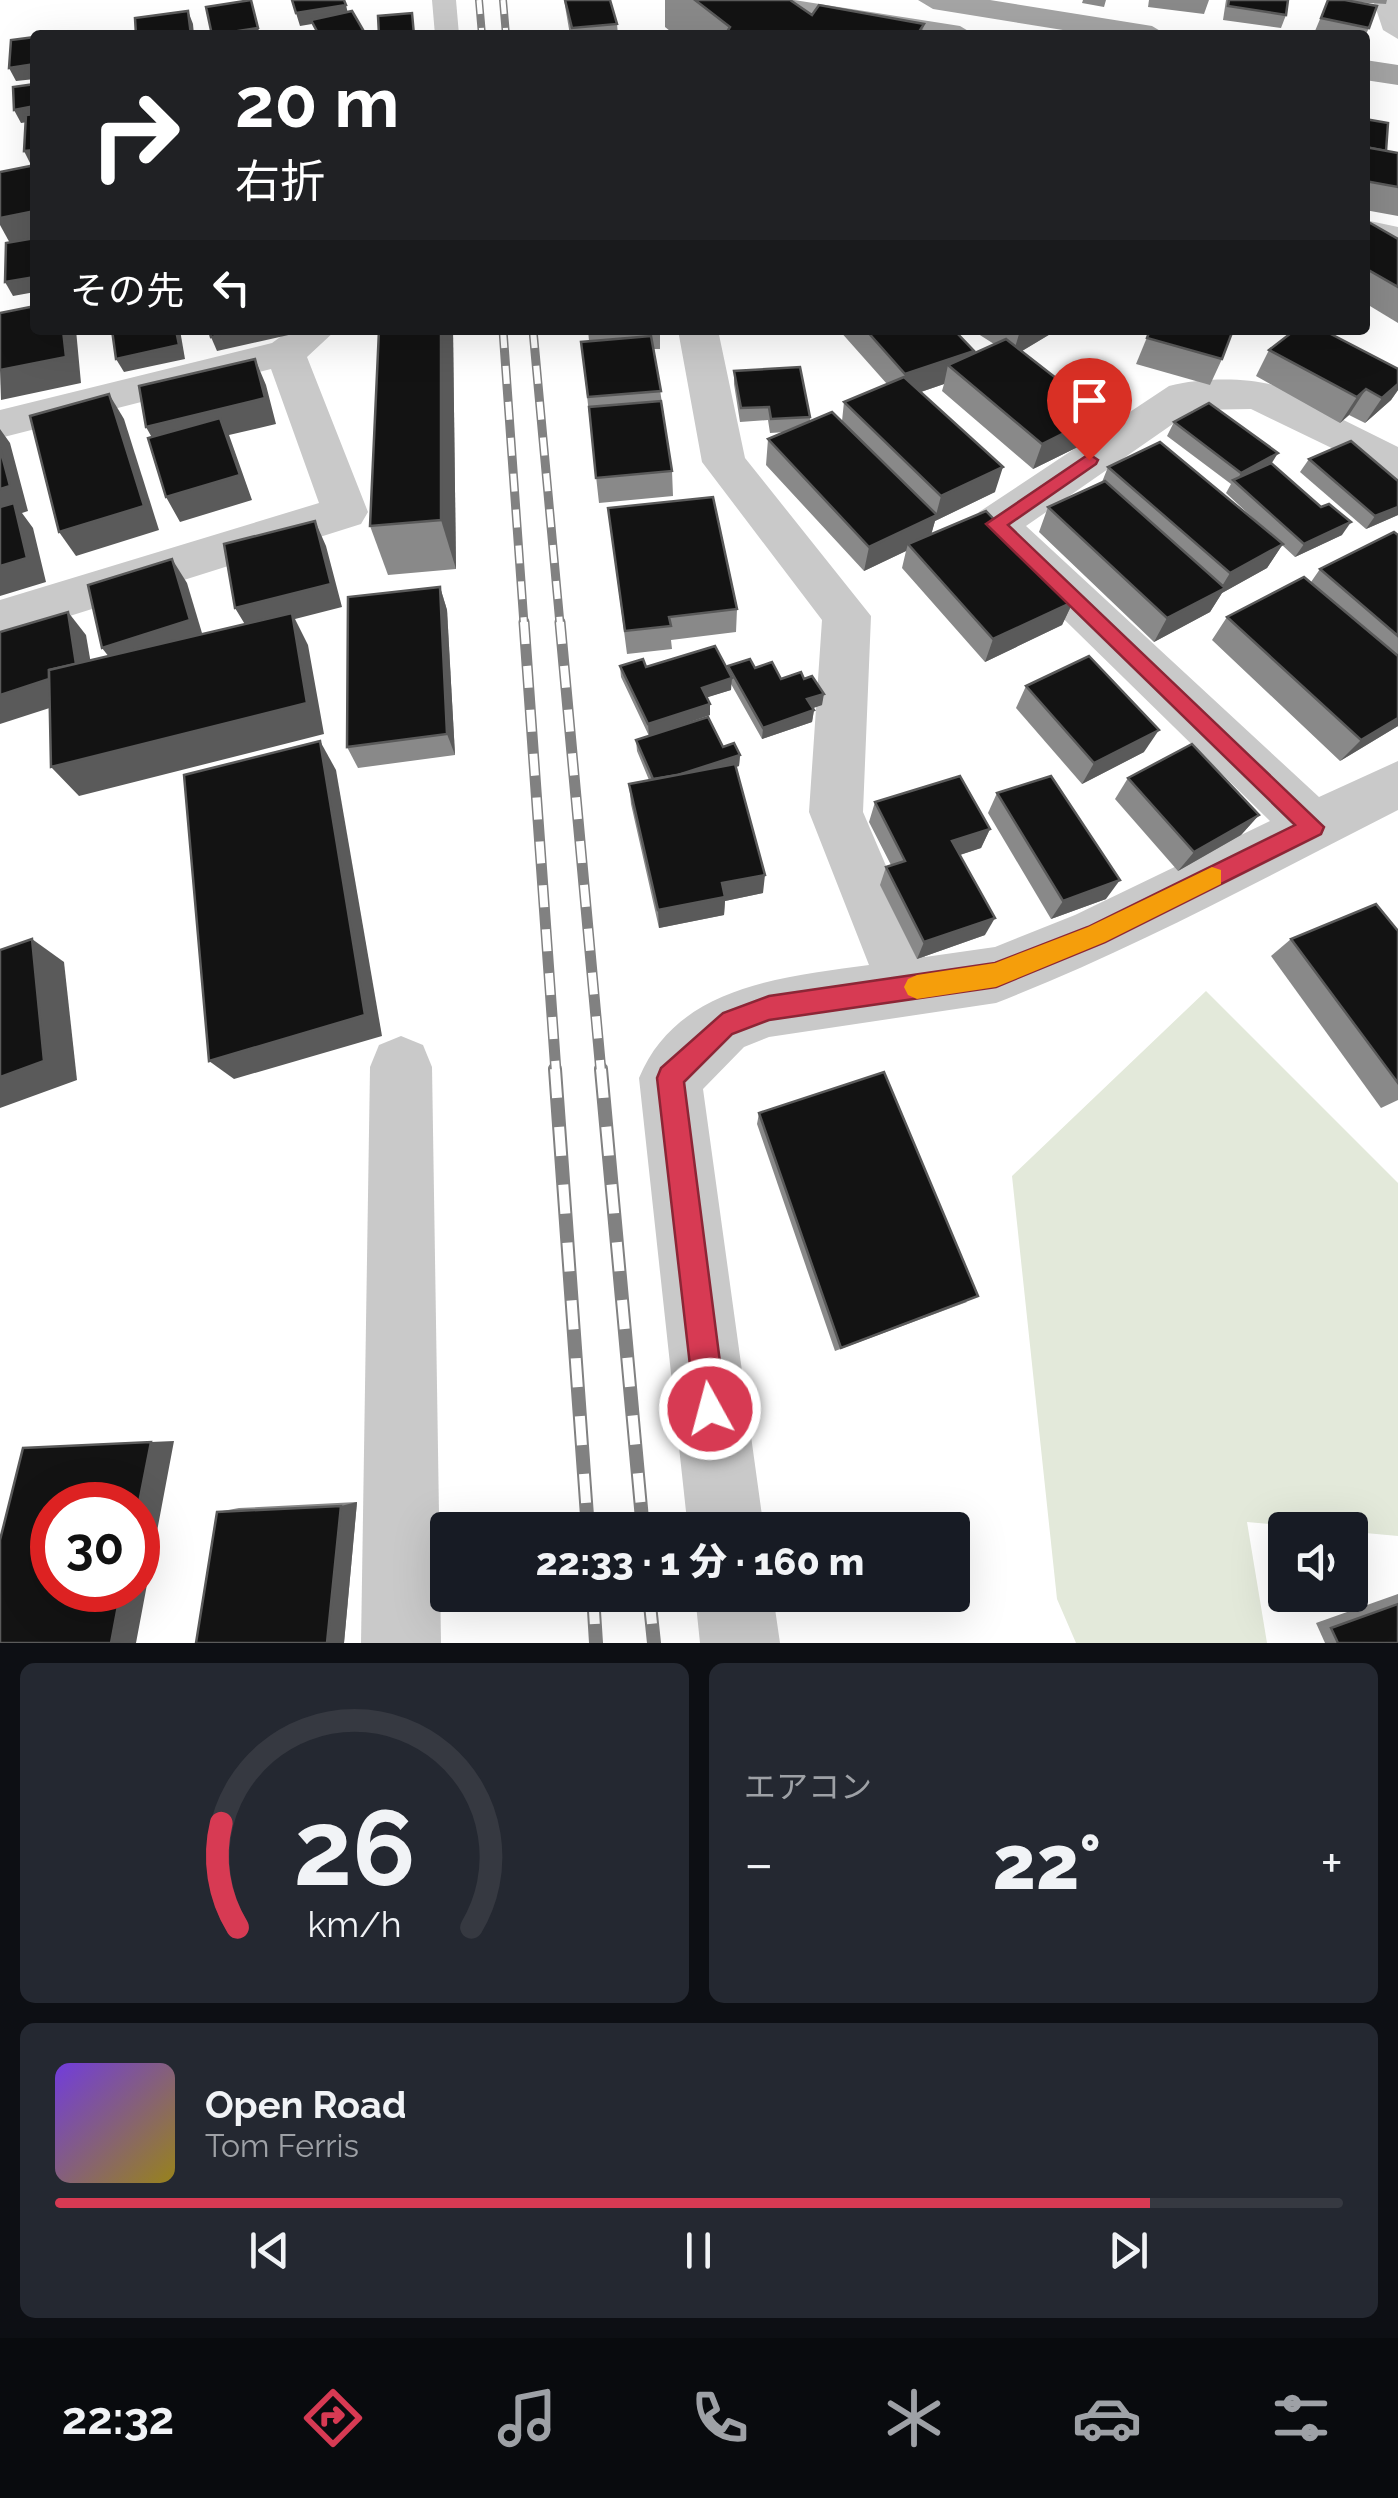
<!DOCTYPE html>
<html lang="ja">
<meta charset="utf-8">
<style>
:root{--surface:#171b24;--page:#242831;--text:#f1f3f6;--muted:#9ea1a6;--line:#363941;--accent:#d73a53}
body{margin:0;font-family:Raleway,"Noto Sans JP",sans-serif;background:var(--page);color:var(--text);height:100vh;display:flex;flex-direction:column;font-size:38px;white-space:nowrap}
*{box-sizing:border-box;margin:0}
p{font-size:32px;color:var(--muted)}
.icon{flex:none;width:55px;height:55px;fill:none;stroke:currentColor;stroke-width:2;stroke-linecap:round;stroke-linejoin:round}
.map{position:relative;height:1643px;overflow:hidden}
.drawer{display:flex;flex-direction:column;gap:20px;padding:20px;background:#0d0f14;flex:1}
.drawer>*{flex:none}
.guide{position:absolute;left:30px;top:30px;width:1340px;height:305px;border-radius:10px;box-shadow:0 10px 40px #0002;background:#202124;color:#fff;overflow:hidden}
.controls{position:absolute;left:1268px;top:1512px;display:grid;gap:20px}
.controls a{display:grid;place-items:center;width:100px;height:100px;border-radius:10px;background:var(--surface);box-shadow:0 10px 40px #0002;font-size:50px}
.speed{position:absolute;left:30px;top:1482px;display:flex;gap:20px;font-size:50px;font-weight:700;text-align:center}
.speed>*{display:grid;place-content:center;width:130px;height:130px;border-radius:50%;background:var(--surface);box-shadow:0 10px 40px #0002;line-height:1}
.speed .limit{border:15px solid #d22;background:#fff;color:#111}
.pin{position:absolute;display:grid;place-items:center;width:85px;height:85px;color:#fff;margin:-102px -42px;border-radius:50% 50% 50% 0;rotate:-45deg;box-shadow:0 0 10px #0007}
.pin .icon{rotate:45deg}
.me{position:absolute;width:110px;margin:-55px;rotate:353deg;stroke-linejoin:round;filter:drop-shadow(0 0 8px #0008)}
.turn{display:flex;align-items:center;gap:35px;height:210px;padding:0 40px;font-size:45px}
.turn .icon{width:130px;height:130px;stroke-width:2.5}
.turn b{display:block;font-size:70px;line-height:85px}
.then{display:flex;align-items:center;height:95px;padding:0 40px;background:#0003;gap:20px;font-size:38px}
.big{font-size:75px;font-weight:800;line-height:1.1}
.drawer .widget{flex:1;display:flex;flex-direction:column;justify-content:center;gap:15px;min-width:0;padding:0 35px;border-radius:15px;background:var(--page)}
.drawer .dial{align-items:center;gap:0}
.dial svg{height:260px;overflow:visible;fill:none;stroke:var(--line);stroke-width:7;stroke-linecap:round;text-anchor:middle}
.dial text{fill:var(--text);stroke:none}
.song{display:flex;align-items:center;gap:30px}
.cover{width:120px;height:120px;border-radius:15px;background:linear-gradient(135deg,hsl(260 70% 55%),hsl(50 70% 35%))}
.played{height:10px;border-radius:5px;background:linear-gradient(90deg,var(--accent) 85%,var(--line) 85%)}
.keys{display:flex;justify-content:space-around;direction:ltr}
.heat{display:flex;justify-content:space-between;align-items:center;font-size:55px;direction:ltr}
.drawer .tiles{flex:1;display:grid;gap:20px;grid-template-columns:1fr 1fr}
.widget:last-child{grid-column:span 2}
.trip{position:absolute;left:430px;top:1512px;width:540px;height:100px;border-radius:10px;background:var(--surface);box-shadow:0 10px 40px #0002;font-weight:800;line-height:100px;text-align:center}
.dock{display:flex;height:160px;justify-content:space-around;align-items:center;background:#090b0e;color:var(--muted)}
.dock .icon{width:70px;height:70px}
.dock .selected{color:var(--accent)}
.dock b{font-size:45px;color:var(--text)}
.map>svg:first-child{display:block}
.green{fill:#e3e9da}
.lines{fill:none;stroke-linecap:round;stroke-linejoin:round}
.lane{fill:#c9c9c9;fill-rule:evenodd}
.street{fill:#c9c9c9;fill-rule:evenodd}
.primary{fill:#a4a4a4;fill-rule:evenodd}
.rail-far3-casing{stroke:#818181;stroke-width:8}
.rail-far2-casing{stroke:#818181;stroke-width:9}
.rail-far1-casing{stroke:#818181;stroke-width:11}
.rail-casing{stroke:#818181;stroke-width:14}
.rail-far3{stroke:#fff;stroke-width:5;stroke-dasharray:14;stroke-linecap:butt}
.rail-far2{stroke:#fff;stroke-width:6;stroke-dasharray:18;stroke-linecap:butt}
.rail-far1{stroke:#fff;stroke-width:8;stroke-dasharray:22;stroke-linecap:butt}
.rail{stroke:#fff;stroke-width:10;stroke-dasharray:29;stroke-linecap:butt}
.wall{fill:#898989}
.shaded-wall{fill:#5a5a5a}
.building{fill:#131313;stroke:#5a5a5a;stroke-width:2.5}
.route{fill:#d73a53;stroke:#8c2636;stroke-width:2.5}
.slow{fill:#f59e0b}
</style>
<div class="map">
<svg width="1398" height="1643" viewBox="0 0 1398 1643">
<rect width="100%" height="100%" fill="#fff"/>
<polygon class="green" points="1206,991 1398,1183 1398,1536 1247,1522 1267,1643 1076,1643 1057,1599 1012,1176"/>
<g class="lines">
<g class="lane">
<polygon points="432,0 456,0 459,35 435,35"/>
<polygon points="1365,220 1398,227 1398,245 1365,238"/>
</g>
<g class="street">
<polygon points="1373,0 1398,0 1398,39 1383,30"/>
<polygon points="290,330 336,330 307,357 368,512 361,524 0,638 0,600 319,503 271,369 0,438 0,410 272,343"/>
<path d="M678 330H718L745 458 871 616 863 812 925 957 995 947 1075 915 1270 821 979 536 972 524 979 512 1169 386C1199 378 1243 377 1273 385L1398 447V480L1251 409 1193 410 1026 526 1319 797 1398 761V810C1266 877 1135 949 996 1003L769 1037 744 1047 703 1089 764 1530H688L639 1078C677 986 782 977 869 965L809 812 822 620 702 462Z"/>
<polygon points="401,1036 423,1045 432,1067 441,1643 361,1643 370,1067 379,1045"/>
<polygon points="695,1595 773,1595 780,1643 700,1643"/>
</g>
<g class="primary">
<polygon points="721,0 794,0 960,26 975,35 901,35 736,9"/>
<polygon points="918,0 990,0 1152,26 1167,35 1094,35 933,9"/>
<polygon points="1365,60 1398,65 1398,85 1365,80"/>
</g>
<g class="rail-far3-casing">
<g id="rail-far3">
<polyline points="479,0 482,35"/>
<polyline points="503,0 506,35"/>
</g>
</g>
<g class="rail-far2-casing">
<g id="rail-far2">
<polyline points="503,330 524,624"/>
<polyline points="533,330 560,624"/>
</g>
</g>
<g class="rail-far1-casing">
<g id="rail-far1">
<polyline points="524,622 556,1072"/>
<polyline points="560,622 601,1072"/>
</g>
</g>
<g class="rail-casing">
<g id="rail">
<polyline points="555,1069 588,1530"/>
<polyline points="601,1069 643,1530"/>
<polyline points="593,1595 596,1643"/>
<polyline points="649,1595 654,1643"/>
</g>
</g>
<use href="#rail-far3" class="rail-far3"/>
<use href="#rail-far2" class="rail-far2"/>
<use href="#rail-far1" class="rail-far1"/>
<use href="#rail" class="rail"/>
</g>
<g class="wall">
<polygon points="564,0 610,0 617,24 618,35 570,35"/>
<polygon points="665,0 790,0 812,15 924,24 922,35 675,35 665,27"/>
<polygon points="1083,0 1106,0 1104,7 1082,3"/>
<polygon points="1149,0 1209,0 1204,14 1148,7"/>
<polygon points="1226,0 1288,0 1286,15 1281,28 1223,20"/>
<polygon points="1328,0 1387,0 1386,4 1353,2 1369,28 1365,36 1365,35 1334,35 1315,31"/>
<polygon points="1365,119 1386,151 1398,153 1398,216 1365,210"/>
<polygon points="1365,220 1398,239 1398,323 1365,303"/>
<polygon points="379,330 453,330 456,569 388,575 370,526"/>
<polygon points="588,330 660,330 660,349 654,349 672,471 673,496 599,503 581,342 589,341"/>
<polygon points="839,330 954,330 974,351 973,354 994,344 972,330 1057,330 1022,351 1092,440 1033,469 942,391 944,384 921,392 995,492 935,521 931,534 1073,602 1062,625 985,662 902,568 906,551 864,571 766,465 768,439 786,432 770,433 768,420 740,422 734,384 734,371 810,417 810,421 842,421 844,402 887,384"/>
<polygon points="1150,330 1222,359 1210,385 1136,364"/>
<polygon points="1269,350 1398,369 1398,390 1391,400 1365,423 1349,415 1340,423 1256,376"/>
<polygon points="1174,422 1272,463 1342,535 1295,557 1282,545 1267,568 1222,593 1210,612 1154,642 1039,532 1048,507 1102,482 1108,467 1268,532 1226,493 1231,484 1167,436"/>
<polygon points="1309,459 1398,515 1366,529 1300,472"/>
<polygon points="608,508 737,609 736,632 671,640 672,649 627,654"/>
<polygon points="1398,535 1398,726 1340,761 1212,640 1227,617 1311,582 1320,569"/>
<polygon points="440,587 447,610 455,755 358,768 347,747"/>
<polygon points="620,666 728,671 728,666 755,668 781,679 804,679 822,705 812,708 814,710 812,722 762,739 731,684 731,690 707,697 710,715 649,736 621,677"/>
<polygon points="1026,686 1144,752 1082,784 1016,708"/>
<polygon points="636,740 723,747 740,755 739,766 735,767 763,893 725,901 724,915 659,928 631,804 629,784 649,780 637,751"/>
<polygon points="1128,778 1259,815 1241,835 1178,871 1115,799"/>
<polygon points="997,793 1106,899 1051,919 988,813"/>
<polygon points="875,802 990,829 981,848 960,855 985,935 917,959 880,885 886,867 891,865 869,822"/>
<polygon points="1398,931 1398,1100 1381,1108 1271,956 1291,939"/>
<polygon points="759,1113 967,1302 835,1351 757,1124"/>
<polygon points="357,1502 344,1643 196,1643 217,1512 239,1508"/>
<polygon points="1398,1594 1398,1643 1325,1643 1316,1623"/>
</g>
<g class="shaded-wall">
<polygon points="251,0 260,35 212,35"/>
<polygon points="346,5 349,18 311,20 312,24 300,26 296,13"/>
<polygon points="188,11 193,24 194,35 191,35"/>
<polygon points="35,64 35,79 16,81 9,68"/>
<polygon points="35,106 35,121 21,123 14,110"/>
<polygon points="35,150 35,164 31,165 24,151"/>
<polygon points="35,211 35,240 11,245 0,225 0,218"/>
<polygon points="35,277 35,292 13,296 5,282"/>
<polygon points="63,330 76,330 81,383 1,400 0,370"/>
<polygon points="176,330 180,330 185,359 124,372 116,359"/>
<polygon points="245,330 292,330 293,334 217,351 211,337"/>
<polygon points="441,330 453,330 456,569 441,520"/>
<polygon points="1022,330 1057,330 1012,357 1020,331"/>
<polygon points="974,351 967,376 948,365 944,384 900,399 905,374"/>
<polygon points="255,359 266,385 276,424 229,435 252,500 180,522 166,497 160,452 146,427"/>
<polygon points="1398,384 1398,390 1391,400 1365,423 1382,398"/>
<polygon points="1366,389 1349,415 1340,423 1357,397"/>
<polygon points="109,394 124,419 159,530 76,556 59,532"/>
<polygon points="1102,414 1092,440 1033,469 1042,444"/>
<polygon points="0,429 10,443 28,511 22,513 33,528 46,582 0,596"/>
<polygon points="1278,453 1270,466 1236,482 1241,473"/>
<polygon points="1003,467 995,492 935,521 930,539 908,544 906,551 864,571 869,547 936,515 941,496"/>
<polygon points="1398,507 1398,515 1366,529 1375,516"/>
<polygon points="315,521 326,546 342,607 295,619 308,645 324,734 79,796 51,767 249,631 235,608"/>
<polygon points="1351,522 1342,535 1295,557 1304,544"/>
<polygon points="1283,544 1267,568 1222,593 1210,612 1154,642 1167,618 1219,591 1230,573"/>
<polygon points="172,559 187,583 205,643 120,671 102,648"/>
<polygon points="440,587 447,610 455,755 447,734"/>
<polygon points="1073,602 1062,625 985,662 993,639"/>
<polygon points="68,612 86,635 96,693 0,724 0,695"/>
<polygon points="732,678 731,690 702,699 702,688"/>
<polygon points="824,694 822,705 805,711 807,699"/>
<polygon points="710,704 710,715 649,736 648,724"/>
<polygon points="814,710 812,722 762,739 763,728"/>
<polygon points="1398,718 1398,726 1340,761 1361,740"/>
<polygon points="1159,730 1144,752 1082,784 1094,763"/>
<polygon points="320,741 336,770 382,1036 234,1079 209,1061"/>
<polygon points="740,755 739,766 655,793 654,782"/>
<polygon points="1259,815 1241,835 1178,871 1194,852"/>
<polygon points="990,829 981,848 944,860 952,841"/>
<polygon points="765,875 763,893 725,901 724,915 659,928 658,910 722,883"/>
<polygon points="1120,880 1106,899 1051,919 1063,901"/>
<polygon points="995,918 985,935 917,959 924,942"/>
<polygon points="32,939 64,962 77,1080 0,1108 0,1077"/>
<polygon points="174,1441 136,1643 111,1643 121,1590 138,1590 138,1508 151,1442"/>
<polygon points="357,1502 344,1643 327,1643 341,1506"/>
</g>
<g class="building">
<polygon points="251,0 258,28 212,35 206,7"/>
<polygon points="292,0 344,0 346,5 296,13"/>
<polygon points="565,0 610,0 617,24 572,28"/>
<polygon points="695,0 790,0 812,15 819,5 924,24 917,35 725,35 730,27"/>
<polygon points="1229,0 1288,0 1286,15 1228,6"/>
<polygon points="1328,0 1345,0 1377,6 1369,28 1321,18"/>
<polygon points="188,11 191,35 136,35 135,18"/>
<polygon points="352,11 366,35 319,35 311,20"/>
<polygon points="412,13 414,35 379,35 378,16"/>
<polygon points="35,37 35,64 9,68 11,40"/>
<polygon points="35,84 35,106 14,110 13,87"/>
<polygon points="35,114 35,150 24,151 26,115"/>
<polygon points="1365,119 1388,123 1386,151 1365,147"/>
<polygon points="1365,147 1398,153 1398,187 1365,181"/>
<polygon points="35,165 35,211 0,218 0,172"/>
<polygon points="1365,220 1398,239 1398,287 1365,268"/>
<polygon points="35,238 35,277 5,282 6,243"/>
<polygon points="35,306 35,330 63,330 66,357 0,370 0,313"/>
<polygon points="112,330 176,330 179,345 116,359"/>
<polygon points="209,330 245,330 211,337"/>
<polygon points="379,330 441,330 441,520 370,526"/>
<polygon points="866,330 954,330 974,351 905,374"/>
<polygon points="1150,330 1233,330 1222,359 1147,338"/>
<polygon points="1295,330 1323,330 1398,369 1398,384 1382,398 1366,389 1357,397 1269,350"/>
<polygon points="651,336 661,391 588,397 581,342"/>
<polygon points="1006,339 1102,414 1042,444 948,365"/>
<polygon points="255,359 265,398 146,427 139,386"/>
<polygon points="800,367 810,417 771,419 769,407 741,408 734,371"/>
<polygon points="904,377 1003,467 941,496 844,402"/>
<polygon points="109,394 144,506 59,532 30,416"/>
<polygon points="661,401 672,471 596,478 589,407"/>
<polygon points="1209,403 1278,453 1241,473 1174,422"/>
<polygon points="832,412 937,515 869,547 768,439"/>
<polygon points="220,418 240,475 166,497 148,438"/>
<polygon points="1351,441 1398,481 1398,507 1375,516 1309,459"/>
<polygon points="1160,442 1283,544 1230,573 1108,467"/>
<polygon points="0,448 10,486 0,489"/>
<polygon points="1271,463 1321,507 1329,504 1351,522 1304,544 1233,480"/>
<polygon points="1105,481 1225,588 1167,618 1048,507"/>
<polygon points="713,497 737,609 669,617 671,626 625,631 608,508"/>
<polygon points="14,503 27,558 0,566 0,507"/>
<polygon points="986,511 1073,602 993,639 908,544"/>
<polygon points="315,521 331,584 235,608 224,544"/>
<polygon points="1394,532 1398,535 1398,636 1320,569"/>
<polygon points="172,559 190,620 102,648 88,585"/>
<polygon points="1304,577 1398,656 1398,718 1361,740 1227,617"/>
<polygon points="440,587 447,734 347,747 348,597"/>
<polygon points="68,612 76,664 49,670 49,679 0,695 0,632"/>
<polygon points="292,613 307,703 51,767 49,670"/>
<polygon points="715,646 732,678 702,688 710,704 648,724 620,666 643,659 646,667"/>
<polygon points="1089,656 1159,730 1094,763 1026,686"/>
<polygon points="750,659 755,668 772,662 781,679 801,672 804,679 812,676 824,694 807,699 814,710 763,728 728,666"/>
<polygon points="708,717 723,747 734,743 740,755 678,775 653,779 636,740"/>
<polygon points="320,741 365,1015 209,1061 184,775"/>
<polygon points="1192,744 1259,815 1194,852 1128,778"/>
<polygon points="735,764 765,875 722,883 725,897 658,910 629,784"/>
<polygon points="960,776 990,829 952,841 995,918 924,942 886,867 905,861 875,802"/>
<polygon points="1051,776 1120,880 1063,901 997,793"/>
<polygon points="1376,904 1398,931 1398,1083 1291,939"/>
<polygon points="32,939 44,1061 0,1077 0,950"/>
<polygon points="884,1072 978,1296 841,1348 759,1113"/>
<polygon points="151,1442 138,1508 138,1505 52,1505 52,1590 121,1590 111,1643 0,1643 0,1540 23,1448"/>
<polygon points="341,1506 327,1643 196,1643 217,1512"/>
<polygon points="1398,1604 1398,1643 1338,1643 1331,1628"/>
</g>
<polygon class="route" points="1089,454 1098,460 1096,464 1008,525 1324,827 1321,834 1105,942 996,987 769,1020 732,1034 684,1082 726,1409 721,1420 710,1424 700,1420 695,1409 657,1078 661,1068 723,1013 769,996 995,963 1088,927 1295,825 986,524"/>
<polygon class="slow" points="1212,867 1221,870 1221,884 1105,942 996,987 917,999 908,995 904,987 908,979 917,975 995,963 1088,927"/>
</svg>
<div class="controls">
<a><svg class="icon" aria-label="sound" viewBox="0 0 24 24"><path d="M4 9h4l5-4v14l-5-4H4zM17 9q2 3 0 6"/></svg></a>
</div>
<div class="speed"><div class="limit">30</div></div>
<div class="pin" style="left:1089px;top:460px;background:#d93025"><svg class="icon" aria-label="arrive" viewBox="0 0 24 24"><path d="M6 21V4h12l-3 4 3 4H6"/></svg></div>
<svg class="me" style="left:710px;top:1409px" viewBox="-20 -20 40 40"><circle r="17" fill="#d73a53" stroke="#fff" stroke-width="3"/><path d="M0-11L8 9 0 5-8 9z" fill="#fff"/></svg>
<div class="trip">22:33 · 1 分 · 160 m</div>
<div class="guide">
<div class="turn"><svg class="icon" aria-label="right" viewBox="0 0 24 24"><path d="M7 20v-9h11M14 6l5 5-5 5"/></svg><div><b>20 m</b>右折</div></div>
<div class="then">その先<svg class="icon" aria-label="left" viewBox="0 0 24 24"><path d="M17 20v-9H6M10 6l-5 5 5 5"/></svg></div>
</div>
</div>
<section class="drawer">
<div class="tiles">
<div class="widget dial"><svg viewBox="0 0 100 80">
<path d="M14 69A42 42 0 1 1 86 69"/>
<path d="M14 69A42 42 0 0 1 9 37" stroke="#d73a53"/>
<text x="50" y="56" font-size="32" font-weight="700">26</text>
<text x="50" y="72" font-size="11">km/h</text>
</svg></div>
<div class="widget"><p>エアコン</p>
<div class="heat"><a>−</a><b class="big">22°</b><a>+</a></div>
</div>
<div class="widget">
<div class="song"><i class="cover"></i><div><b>Open Road</b><p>Tom Ferris</p></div></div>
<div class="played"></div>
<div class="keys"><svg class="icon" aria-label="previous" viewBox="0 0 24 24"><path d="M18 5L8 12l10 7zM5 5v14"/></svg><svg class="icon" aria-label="pause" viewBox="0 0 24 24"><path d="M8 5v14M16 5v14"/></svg><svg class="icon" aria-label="next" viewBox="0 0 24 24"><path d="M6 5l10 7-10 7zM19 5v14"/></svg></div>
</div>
</div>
</section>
<nav class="dock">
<b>22:32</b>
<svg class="icon selected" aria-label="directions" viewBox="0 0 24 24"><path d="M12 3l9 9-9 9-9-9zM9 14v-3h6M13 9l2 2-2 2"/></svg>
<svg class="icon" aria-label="music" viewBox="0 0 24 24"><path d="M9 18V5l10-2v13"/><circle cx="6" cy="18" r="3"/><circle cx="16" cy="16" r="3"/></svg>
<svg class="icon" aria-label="phone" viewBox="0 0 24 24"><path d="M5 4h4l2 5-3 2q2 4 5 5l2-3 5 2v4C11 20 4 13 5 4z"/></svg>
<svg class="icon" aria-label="climate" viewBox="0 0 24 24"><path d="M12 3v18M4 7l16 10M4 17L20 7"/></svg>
<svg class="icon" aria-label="car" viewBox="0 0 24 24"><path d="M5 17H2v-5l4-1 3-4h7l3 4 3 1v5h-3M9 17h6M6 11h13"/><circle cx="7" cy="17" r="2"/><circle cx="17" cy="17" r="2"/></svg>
<svg class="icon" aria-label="filters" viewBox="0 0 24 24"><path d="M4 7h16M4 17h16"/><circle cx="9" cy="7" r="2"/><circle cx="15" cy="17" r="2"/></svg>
</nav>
